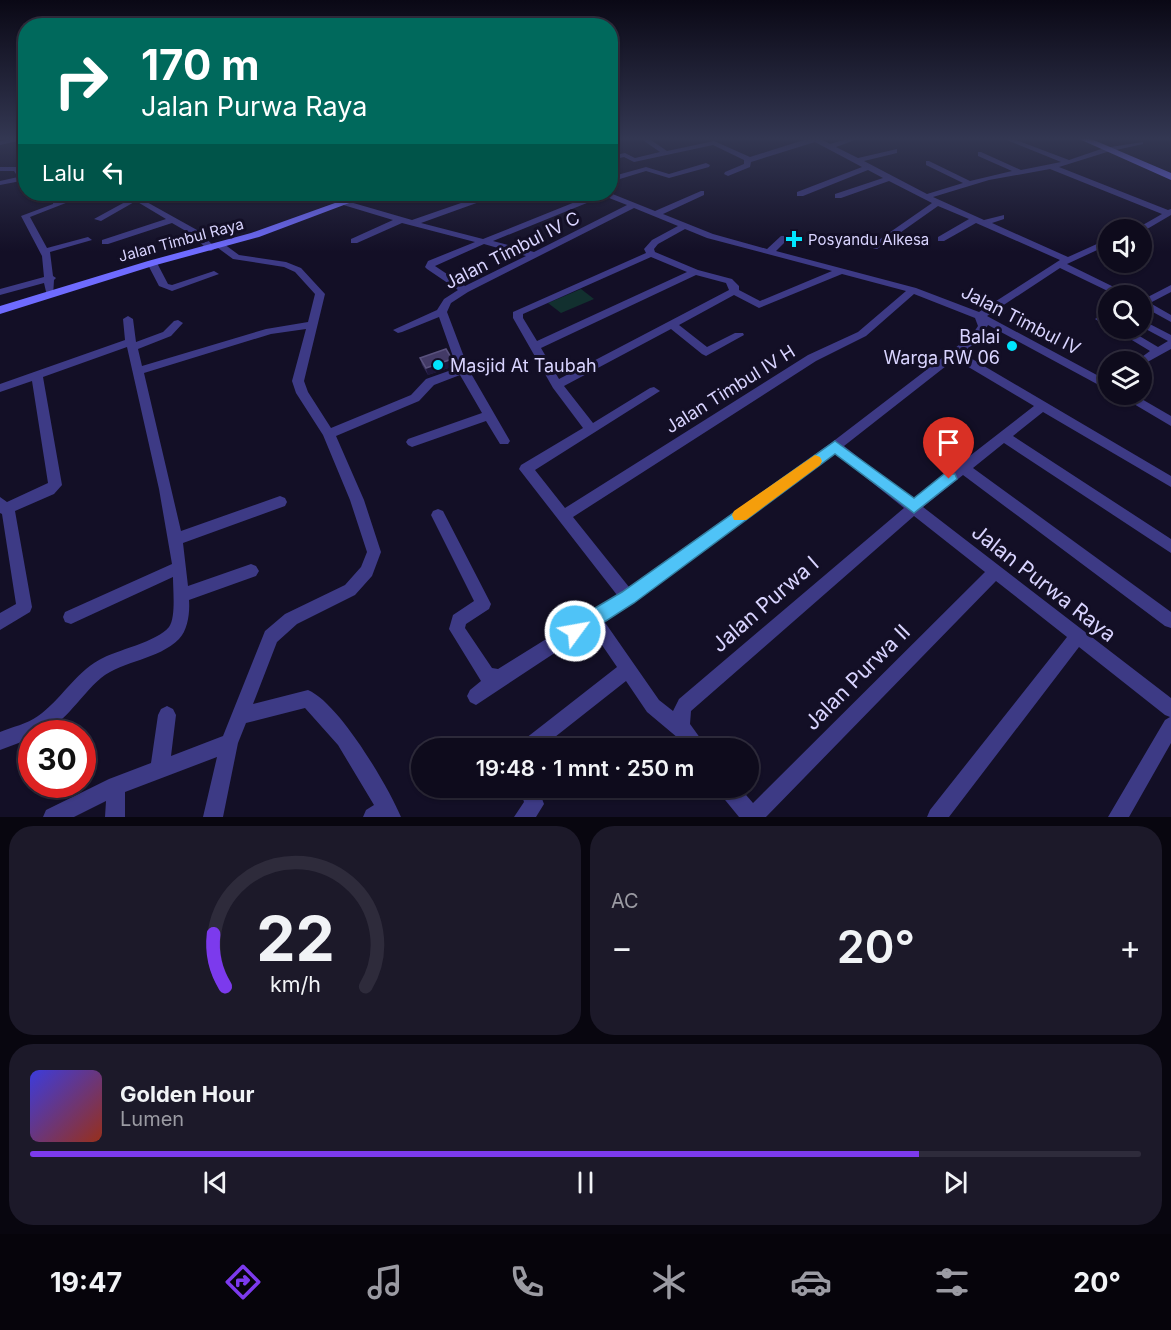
<!DOCTYPE html>
<html lang="id">
<meta charset="utf-8">
<style>
:root{--surface:#0e0b1c;--page:#1c1929;--text:#f1f3f6;--muted:#9b9ba3;--line:#2e2b3b;--accent:#7c3aed}
body{margin:0;font-family:Inter,sans-serif;background:var(--page);color:var(--text);height:100vh;display:flex;flex-direction:column;font-size:22px;white-space:nowrap}
*{box-sizing:border-box;margin:0}
p{font-size:20px;color:var(--muted)}
.icon{flex:none;width:33px;height:33px;fill:none;stroke:currentColor;stroke-width:2;stroke-linecap:round;stroke-linejoin:round}
.map{position:relative;height:817px;overflow:hidden}
.details{display:flex;flex-direction:column;gap:9px;padding:9px;background:#08060f;flex:1}
.details>*{flex:none}
.hud{position:absolute;left:18px;top:18px;width:600px;height:183px;border-radius:24px;box-shadow:0 2px 4px #0004,0 0 0 2px var(--line);background:#00695c;color:#fff;overflow:hidden}
.fabs{position:absolute;left:1098px;top:219px;display:grid;gap:12px}
.fabs a{display:grid;place-items:center;width:54px;height:54px;border-radius:50%;background:var(--surface);box-shadow:0 2px 4px #0004,0 0 0 2px var(--line);font-size:30px}
.speed{position:absolute;left:18px;top:720px;display:flex;gap:12px;font-size:30px;font-weight:700;text-align:center}
.speed>*{display:grid;place-content:center;width:78px;height:78px;border-radius:50%;background:var(--surface);box-shadow:0 2px 4px #0004,0 0 0 2px var(--line);line-height:1}
.speed .limit{border:9px solid #d22;background:#fff;color:#111}
.pin{position:absolute;display:grid;place-items:center;width:51px;height:51px;color:#fff;margin:-62px -26px;border-radius:50% 50% 50% 0;rotate:-45deg;box-shadow:0 0 6px #0007}
.pin .icon{rotate:45deg}
.me{position:absolute;width:66px;margin:-33px;rotate:58deg;stroke-linejoin:round;filter:drop-shadow(0 0 4px #0008)}
.turn{display:flex;align-items:center;gap:21px;height:126px;padding:0 24px;font-size:27px}
.turn .icon{width:78px;height:78px;stroke-width:2.5}
.turn b{display:block;font-size:42px;line-height:51px}
.then{display:flex;align-items:center;height:57px;padding:0 24px;background:#0003;gap:12px;font-size:22px}
.big{font-size:45px;font-weight:600;line-height:1.1}
.details .tile{flex:1;display:flex;flex-direction:column;justify-content:center;gap:9px;min-width:0;padding:0 21px;border-radius:24px;background:var(--page)}
.details .dial{align-items:center;gap:0}
.dial svg{height:156px;overflow:visible;fill:none;stroke:var(--line);stroke-width:7;stroke-linecap:round;text-anchor:middle}
.dial text{fill:var(--text);stroke:none}
.song{display:flex;align-items:center;gap:18px}
.cover{width:72px;height:72px;border-radius:9px;background:linear-gradient(135deg,hsl(240 70% 55%),hsl(10 70% 35%))}
.played{height:6px;border-radius:3px;background:linear-gradient(90deg,var(--accent) 80%,var(--line) 80%)}
.keys{display:flex;justify-content:space-around;direction:ltr}
.heat{display:flex;justify-content:space-between;align-items:center;font-size:33px;direction:ltr}
.details .tiles{flex:1;display:grid;gap:9px;grid-template-columns:1fr 1fr}
.tile:last-child{grid-column:span 2}
.trip{position:absolute;left:411px;top:738px;width:348px;height:60px;border-radius:30px;background:var(--surface);box-shadow:0 2px 4px #0004,0 0 0 2px var(--line);font-weight:600;line-height:60px;text-align:center}
.dock{display:flex;height:96px;justify-content:space-around;align-items:center;background:#06040b;color:var(--muted)}
.dock .icon{width:42px;height:42px}
.dock .active{color:var(--accent)}
.dock b{font-size:27px;color:var(--text)}
.map>svg:first-child{display:block}
.green{fill:#12302f}
.lines{fill:none;stroke-linecap:round;stroke-linejoin:round}
.street{fill:#3d3a85;fill-rule:evenodd}
.secondary{fill:#6f6bff;fill-rule:evenodd}
.wall{fill:#312854}
.shaded-wall{fill:#1d163a}
.building{fill:#433a66;stroke:#5a527e;stroke-width:1.5}
.route{fill:#4fc3f7;stroke:#337fa1;stroke-width:1.5}
.slow{fill:#f59e0b}
.poi-dot{fill:#00e5ff;stroke:#130f26;stroke-width:2}
.labels{text-anchor:middle;dominant-baseline:central;stroke-width:6;stroke-linejoin:round;paint-order:stroke}
.far-poi-label{font-size:15px;fill:#d9d4ff;stroke:#130f26;text-anchor:start}
.far-street-label{font-size:15px;fill:#d9d4ff;stroke:#130f26}
.street-label{font-size:18px;fill:#d9d4ff;stroke:#130f26}
.poi-label{font-size:18px;fill:#d9d4ff;stroke:#130f26;text-anchor:end}
.near-street-label{font-size:21px;fill:#d9d4ff;stroke:#130f26}
</style>
<div class="map">
<svg width="1171" height="817" viewBox="0 0 1171 817">
<rect width="100%" height="100%" fill="#130f26"/>
<polygon class="green" points="581,289 594,299 561,313 548,303"/>
<g class="lines">
<g class="street">
<polygon points="13,138 26,139 0,145 0,141"/>
<path d="M640 138H648L667 151 714 141 750 157 810 138H819L830 144 850 138H860L836 147 858 158 897 149V153L864 161 927 194 963 183 926 165V161H929L970 181 1012 171 978 156V152H981L1021 170 1061 162 1002 138H1011L1069 160 1104 148 1143 142V144L1107 152 1059 167 1168 210 1171 209V215L1142 232V230H1134L1162 214 1050 169 989 180 933 197 984 220 1004 215V219L992 223 1068 257 1108 239V245L1067 264 1122 291V295H1116L1060 268 987 316 1108 381V390L988 325 980 339 962 353 1171 476V487L1043 412 1013 436 1171 539V553L1004 443 973 468 1171 612V628L1165 626 963 475 923 507 1171 698V743L1129 817H1108L1165 720 1170 717 1165 715 1079 647 949 817H927L930 810 1067 637 996 581 766 817H739L721 795 719 788H740L753 803 985 572 914 516 691 711 690 724 703 742 706 748H686L678 738 647 712 626 681 541 748H518L521 742 617 667 591 629 476 705 470 702 467 696 470 690 481 681 449 629 453 615 474 601 431 515 433 511 438 509 443 511 491 604 489 609 466 624 465 628 492 668 498 669 617 595 519 469 521 465 583 428 553 388 513 318V312L646 253 644 249 652 240 678 226 634 208 468 292 451 303 447 312 469 370 510 441 508 444H500L486 421 412 447 408 445 406 442 408 439 482 413 460 375 434 385 419 401 336 436 364 500 381 552 372 576 355 595 297 624 277 642 253 704 308 690C339 703 388 786 401 817H363L366 810 374 805 338 745 305 708 246 723 238 743 223 817H203L217 757 125 792V817H105L106 801 74 817H43L46 810 109 779 151 763 158 715 161 709 167 706 173 709 176 715 171 756 223 736 265 631 285 614 345 585 361 567 367 552 350 500 323 435 296 393 292 381 306 329 271 334 144 373 181 531 280 496 285 498 287 502 285 506 183 543 188 586 251 564 256 566 259 571 256 576 189 600C190 612 188 630 179 639 158 660 124 660 101 678 80 695 59 734 32 734V738L0 750V732C12 727 27 724 38 716 61 700 74 674 99 660 116 650 157 642 169 627 176 617 173 590 173 577L71 624 65 622 63 617 65 612 172 564 159 489 127 347 43 377 62 485 54 494 15 511 32 607 30 612 0 630V613L16 604 2 514 0 513V497L7 502 48 483 32 381 0 392V384L125 340 123 319 128 316 133 319 136 342 163 332 174 321 178 320 183 323 171 336 138 349 142 366 266 329 308 322 315 294 295 272 284 267 233 259 218 248V244H224L239 255 286 262 301 268 325 294 304 381 308 392 331 428 411 395 426 379 457 368 439 317 402 332 398 333 393 330 437 310 444 299 458 290 427 269 425 267 428 261 475 242 402 223 357 243H351V239L393 220 340 204 339 202 343 200 412 220 487 194H497L496 196 421 223 483 239 595 194 610 193 655 211 701 191H704V195L663 214 713 234 767 249 781 236H787V240L776 251 916 288 979 312 1060 260 976 223 944 241H938V237L969 219 938 206 877 249 832 239 831 237 835 234 873 244 932 203 889 181 841 198H835V194L883 178 868 170 803 196H797V192L862 167 815 142 751 162 750 167 728 176 724 174 725 172 744 164V160L713 145 634 162 624 157 610 160V156L625 153 635 158 660 152ZM604 196 627 205 534 252 493 241ZM685 229 707 238 832 271 760 301 739 290V286L732 279 698 270 655 252 654 249 658 244ZM484 244 526 256 465 286 435 266ZM651 257 687 272 537 341 523 318V314ZM842 274 906 291 858 332 808 355 565 508 535 470 660 391 654 387 650 388 593 423 564 386 671 329 702 354 706 356 744 335 743 333H735L707 347 679 325 734 295 759 308ZM696 275 726 283 729 290 559 379 541 348ZM914 294 975 318 978 326 972 335 831 443 629 587 573 517 816 361 866 336ZM955 359 1034 406 913 500 844 446ZM835 453 904 508 679 699 673 711 659 700 604 621 633 602Z"/>
<polygon points="706,163 710,165 709,167 669,178 646,171 610,182 610,177 646,167 669,174"/>
<polygon points="0,167 20,167 26,176 26,180 0,185 0,181 18,177 14,171 0,171"/>
<polygon points="54,194 62,194 62,199 72,197 76,199 30,217 47,248 88,237 92,240 50,252 53,276 56,278 54,280 53,296 47,296 44,283 0,295 0,289 44,277 42,256 21,216 53,204"/>
<polygon points="331,194 342,194 327,199 323,197"/>
<polygon points="136,196 197,230 216,248 211,251 208,250 191,234 172,223 108,244 102,244 102,240 166,219 136,201 101,221 94,219"/>
<polygon points="152,260 157,263 168,284 172,285 214,271 219,274 172,291 159,286 147,263"/>
<polygon points="1171,285 1171,292 1150,303 1171,315 1171,322 1142,306 1142,300"/>
<polygon points="1100,316 1108,320 1108,327 1095,319"/>
<polygon points="1142,320 1171,335 1171,349 1142,365 1142,362 1135,362 1150,351 1112,328 1126,328 1158,347 1168,341 1142,327"/>
<polygon points="1117,394 1133,394 1171,416 1171,426"/>
<polygon points="519,788 538,788 544,804 536,817 514,817 524,802"/>
</g>
<g class="secondary">
<polygon points="1077,138 1089,138 1171,173 1171,180"/>
<polygon points="360,194 373,194 259,237 156,265 0,314 0,306 148,261 251,233"/>
</g>
</g>
<polygon class="wall" points="420,358 454,366 428,375 422,365"/>
<polygon class="shaded-wall" points="452,359 454,366 428,375 426,368"/>
<polygon class="building" points="446,349 452,359 426,368 420,358"/>
<linearGradient id="sky" x2="0" y2="1"><stop stop-color="#0a0815"/><stop offset="0.55" stop-color="#333752"/><stop offset="1" stop-color="#333752" stop-opacity="0"/></linearGradient>
<rect width="1171" height="252" fill="url(#sky)"/>
<polygon class="route" points="835,441 914,498 944,474 955,474 957,479 914,513 835,454 634,603 581,637 575,639 568,637 566,631 568,624 622,592"/>
<polygon class="slow" points="815,455 820,457 822,461 820,465 746,520 734,520 732,515 734,511"/>
<g class="poi-dot">
<path d="M791 230h6v6h6v6h-6v6h-6v-6h-6v-6h6z"/>
<circle cx="1012" cy="346" r="6"/>
<circle cx="438" cy="365" r="6"/>
</g>
<g class="labels">
<g class="far-poi-label">
<text x="808" y="239">Posyandu Alkesa</text>
</g>
<g class="far-street-label">
<text transform="translate(181 240) rotate(-15)">Jalan Timbul Raya</text>
</g>
<g class="street-label">
<text transform="translate(512 250) rotate(-27)">Jalan Timbul IV C</text>
<text transform="translate(1021 320) rotate(27)">Jalan Timbul IV</text>
<text transform="translate(730 389) rotate(-32)">Jalan Timbul IV H</text>
</g>
<g class="poi-label">
<text x="1000" y="336">Balai<tspan x="1000" dy="21">Warga RW 06</tspan></text>
<text x="450" y="365" text-anchor="start">Masjid At Taubah</text>
</g>
<g class="near-street-label">
<text transform="translate(1044 583) rotate(38)">Jalan Purwa Raya</text>
<text transform="translate(765 604) rotate(-41)">Jalan Purwa I</text>
<text transform="translate(857 677) rotate(-45)">Jalan Purwa II</text>
</g>
</g>
</svg>
<div class="fabs">
<a><svg class="icon" aria-label="sound" viewBox="0 0 24 24"><path d="M4 9h4l5-4v14l-5-4H4zM17 9q2 3 0 6"/></svg></a>
<a><svg class="icon" aria-label="search" viewBox="0 0 24 24"><circle cx="10" cy="10" r="6"/><path d="M15 15l6 6"/></svg></a>
<a><svg class="icon" aria-label="layers" viewBox="0 0 24 24"><path d="M12 4l9 5-9 5-9-5zM3 14l9 5 9-5"/></svg></a>
</div>
<div class="speed"><div class="limit">30</div></div>
<div class="pin" style="left:949px;top:479px;background:#d93025"><svg class="icon" aria-label="arrive" viewBox="0 0 24 24"><path d="M6 21V4h12l-3 4 3 4H6"/></svg></div>
<svg class="me" style="left:575px;top:631px" viewBox="-20 -20 40 40"><circle r="17" fill="#4fc3f7" stroke="#fff" stroke-width="3"/><path d="M0-11L8 9 0 5-8 9z" fill="#fff"/></svg>
<div class="trip">19:48 · 1 mnt · 250 m</div>
<div class="hud">
<div class="turn"><svg class="icon" aria-label="right" viewBox="0 0 24 24"><path d="M7 20v-9h11M14 6l5 5-5 5"/></svg><div><b>170 m</b>Jalan Purwa Raya</div></div>
<div class="then">Lalu<svg class="icon" aria-label="left" viewBox="0 0 24 24"><path d="M17 20v-9H6M10 6l-5 5 5 5"/></svg></div>
</div>
</div>
<section class="details">
<div class="tiles">
<div class="tile dial"><svg viewBox="0 0 100 80">
<path d="M14 69A42 42 0 1 1 86 69"/>
<path d="M14 69A42 42 0 0 1 8 42" stroke="#7c3aed"/>
<text x="50" y="56" font-size="32" font-weight="700">22</text>
<text x="50" y="72" font-size="11">km/h</text>
</svg></div>
<div class="tile"><p>AC</p>
<div class="heat"><a>−</a><b class="big">20°</b><a>+</a></div>
</div>
<div class="tile">
<div class="song"><i class="cover"></i><div><b>Golden Hour</b><p>Lumen</p></div></div>
<div class="played"></div>
<div class="keys"><svg class="icon" aria-label="previous" viewBox="0 0 24 24"><path d="M18 5L8 12l10 7zM5 5v14"/></svg><svg class="icon" aria-label="pause" viewBox="0 0 24 24"><path d="M8 5v14M16 5v14"/></svg><svg class="icon" aria-label="next" viewBox="0 0 24 24"><path d="M6 5l10 7-10 7zM19 5v14"/></svg></div>
</div>
</div>
</section>
<nav class="dock">
<b>19:47</b>
<svg class="icon active" aria-label="directions" viewBox="0 0 24 24"><path d="M12 3l9 9-9 9-9-9zM9 14v-3h6M13 9l2 2-2 2"/></svg>
<svg class="icon" aria-label="music" viewBox="0 0 24 24"><path d="M9 18V5l10-2v13"/><circle cx="6" cy="18" r="3"/><circle cx="16" cy="16" r="3"/></svg>
<svg class="icon" aria-label="phone" viewBox="0 0 24 24"><path d="M5 4h4l2 5-3 2q2 4 5 5l2-3 5 2v4C11 20 4 13 5 4z"/></svg>
<svg class="icon" aria-label="climate" viewBox="0 0 24 24"><path d="M12 3v18M4 7l16 10M4 17L20 7"/></svg>
<svg class="icon" aria-label="car" viewBox="0 0 24 24"><path d="M5 17H2v-5l4-1 3-4h7l3 4 3 1v5h-3M9 17h6M6 11h13"/><circle cx="7" cy="17" r="2"/><circle cx="17" cy="17" r="2"/></svg>
<svg class="icon" aria-label="filters" viewBox="0 0 24 24"><path d="M4 7h16M4 17h16"/><circle cx="9" cy="7" r="2"/><circle cx="15" cy="17" r="2"/></svg>
<b>20°</b>
</nav>
